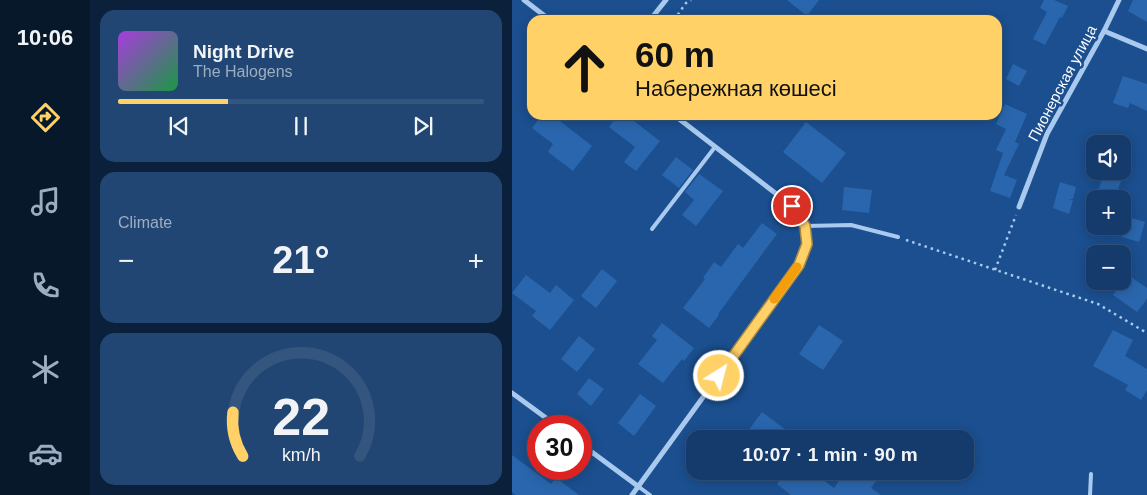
<!DOCTYPE html>
<meta charset="utf-8">
<style>
:root{--surface:#143b6b;--page:#214673;--text:#f1f3f6;--muted:#9dadc1;--line:#33557e;--accent:#ffd166}
body{margin:0;font-family:Arial,sans-serif;background:var(--page);color:var(--text);height:100vh;display:flex;flex-direction:column;font-size:19px;white-space:nowrap}
*{box-sizing:border-box;margin:0}
p{font-size:16px;color:var(--muted)}
.icon{flex:none;width:28px;height:28px;fill:none;stroke:currentColor;stroke-width:2;stroke-linecap:round;stroke-linejoin:round}
.map{position:relative;flex:1;overflow:hidden}
.drawer{display:flex;flex-direction:column;gap:10px;padding:10px;background:#0b203b;width:422px}
.drawer>*{flex:none}
.top-card{position:absolute;left:15px;top:15px;width:475px;height:105px;border-radius:15px;box-shadow:0 2px 12px #0003,0 0 0 1px var(--line);background:#ffd166;color:#111;overflow:hidden}
.tools{position:absolute;left:574px;top:135px;display:grid;gap:10px}
.tools a{display:grid;place-items:center;width:45px;height:45px;border-radius:10px;background:var(--surface);box-shadow:0 2px 12px #0003,0 0 0 1px var(--line);font-size:25px}
.speed{position:absolute;left:15px;top:415px;display:flex;gap:10px;font-size:25px;font-weight:700;text-align:center}
.speed>*{display:grid;place-content:center;width:65px;height:65px;border-radius:50%;background:var(--surface);box-shadow:0 2px 12px #0003,0 0 0 1px var(--line);line-height:1}
.speed .limit{border:8px solid #d22;background:#fff;color:#111}
.pin{position:absolute;display:grid;place-items:center;width:42px;height:42px;color:#fff;margin:-21px;border:2px solid #fff;border-radius:50%;box-shadow:0 1px 5px #0007}
.me{position:absolute;width:55px;margin:-28px;rotate:36deg;stroke-linejoin:round;filter:drop-shadow(0 0 4px #0008)}
.turn{display:flex;align-items:center;gap:18px;height:105px;padding:0 25px;font-size:22px}
.turn .icon{width:65px;height:65px;stroke-width:2.5}
.turn b{display:block;font-size:35px;line-height:42px}
.big{font-size:38px;font-weight:700;line-height:1.1}
.drawer .tile{flex:1;display:flex;flex-direction:column;justify-content:center;gap:8px;min-width:0;padding:0 18px;border-radius:15px;background:var(--page)}
.drawer .dial{align-items:center;gap:0}
.dial svg{height:130px;overflow:visible;fill:none;stroke:var(--line);stroke-width:7;stroke-linecap:round;text-anchor:middle}
.dial text{fill:var(--text);stroke:none}
.song{display:flex;align-items:center;gap:15px}
.cover{width:60px;height:60px;border-radius:8px;background:linear-gradient(135deg,hsl(280 70% 55%),hsl(140 70% 35%))}
.played{height:5px;border-radius:2px;background:linear-gradient(90deg,var(--accent) 30%,var(--line) 30%)}
.keys{display:flex;justify-content:space-around;direction:ltr}
.heat{display:flex;justify-content:space-between;align-items:center;font-size:28px;direction:ltr}
.trip{position:absolute;left:174px;top:430px;width:288px;height:50px;border-radius:15px;background:var(--surface);box-shadow:0 2px 12px #0003,0 0 0 1px var(--line);font-weight:700;line-height:50px;text-align:center}
main{display:flex;flex:1;min-height:0}
.tab-bar{display:flex;flex-direction:column;width:90px;justify-content:space-around;align-items:center;background:#08182b;color:var(--muted)}
.tab-bar .icon{width:35px;height:35px}
.tab-bar .current{color:var(--accent)}
.tab-bar b{font-size:22px;color:var(--text)}
.map>svg:first-child{display:block}
.building{fill:#2a66ad}
.lines{fill:none;stroke-linecap:round;stroke-linejoin:round}
.path{stroke:#a9c9ee;stroke-width:2.5;stroke-dasharray:2.5 4;stroke-linecap:butt}
.lane{stroke:#a9c9ee;stroke-width:4}
.street{stroke:#a9c9ee;stroke-width:5}
.route-casing{stroke:#a68842;stroke-width:12}
.route{stroke:#ffd166;stroke-width:9}
.slow{stroke:#f59e0b;stroke-width:9}
.labels{text-anchor:middle;dominant-baseline:central;stroke-width:5;stroke-linejoin:round;paint-order:stroke}
.street-label{font-size:15px;fill:#fff;stroke:#1b4f8f}
</style>
<main>
<nav class="tab-bar">
<b>10:06</b>
<svg class="icon current" aria-label="directions" viewBox="0 0 24 24"><path d="M12 3l9 9-9 9-9-9zM9 14v-3h6M13 9l2 2-2 2"/></svg>
<svg class="icon" aria-label="music" viewBox="0 0 24 24"><path d="M9 18V5l10-2v13"/><circle cx="6" cy="18" r="3"/><circle cx="16" cy="16" r="3"/></svg>
<svg class="icon" aria-label="phone" viewBox="0 0 24 24"><path d="M5 4h4l2 5-3 2q2 4 5 5l2-3 5 2v4C11 20 4 13 5 4z"/></svg>
<svg class="icon" aria-label="climate" viewBox="0 0 24 24"><path d="M12 3v18M4 7l16 10M4 17L20 7"/></svg>
<svg class="icon" aria-label="car" viewBox="0 0 24 24"><path d="M5 17H2v-5l4-1 3-4h7l3 4 3 1v5h-3M9 17h6M6 11h13"/><circle cx="7" cy="17" r="2"/><circle cx="17" cy="17" r="2"/></svg>
</nav>
<section class="drawer">
<div class="tile">
<div class="song"><i class="cover"></i><div><b>Night Drive</b><p>The Halogens</p></div></div>
<div class="played"></div>
<div class="keys"><svg class="icon" aria-label="previous" viewBox="0 0 24 24"><path d="M18 5L8 12l10 7zM5 5v14"/></svg><svg class="icon" aria-label="pause" viewBox="0 0 24 24"><path d="M8 5v14M16 5v14"/></svg><svg class="icon" aria-label="next" viewBox="0 0 24 24"><path d="M6 5l10 7-10 7zM19 5v14"/></svg></div>
</div>
<div class="tile"><p>Climate</p>
<div class="heat"><a>−</a><b class="big">21°</b><a>+</a></div>
</div>
<div class="tile dial"><svg viewBox="0 0 100 80">
<path d="M14 69A42 42 0 1 1 86 69"/>
<path d="M14 69A42 42 0 0 1 8 42" stroke="#ffd166"/>
<text x="50" y="56" font-size="32" font-weight="700">22</text>
<text x="50" y="72" font-size="11">km/h</text>
</svg></div>
</section>
<div class="map">
<svg width="635" height="495" viewBox="0 0 635 495">
<rect width="100%" height="100%" fill="#1b4f8f"/>
<g class="building">
<polygon points="275,0 307,0 295,16"/>
<polygon points="532,0 542,0 556,6 550,18 548,17 533,45 521,39 535,12 528,8"/>
<polygon points="621,0 635,0 635,22 616,11"/>
<polygon points="501,64 515,71 507,86 494,79"/>
<polygon points="611,76 635,84 635,111 618,103 616,108 601,103"/>
<polygon points="493,104 515,114 503,142 507,144 492,175 505,180 498,198 478,191 491,153 484,150 494,129 484,124"/>
<polygon points="30,115 42,115 49,120 48,121 80,146 61,171 36,152 41,144 20,128"/>
<polygon points="106,115 114,115 148,141 124,171 112,162 123,147 97,127"/>
<polygon points="294,122 334,153 310,183 271,152"/>
<polygon points="164,157 181,170 167,188 150,175"/>
<polygon points="593,171 613,171 602,199 583,199"/>
<polygon points="187,174 211,191 184,226 170,215 182,200 173,192"/>
<polygon points="548,182 564,187 561,199 556,199 561,200 557,214 541,208"/>
<polygon points="332,187 360,190 357,213 330,210"/>
<polygon points="616,217 633,222 627,242 610,237"/>
<polygon points="250,223 265,234 206,314 207,315 197,328 171,308 193,279 191,278 202,262 209,267 226,244 231,248"/>
<polygon points="90,269 105,281 84,308 69,296"/>
<polygon points="14,275 38,293 44,285 62,300 38,330 20,316 24,311 0,293"/>
<polygon points="616,275 635,288 635,299 625,312 601,295"/>
<polygon points="150,323 182,348 172,361 170,359 151,383 126,364 145,340 140,336"/>
<polygon points="307,325 331,341 311,370 287,354"/>
<polygon points="601,330 621,340 613,356 635,369 635,390 629,400 613,390 616,385 581,366"/>
<polygon points="67,336 83,349 65,372 49,359"/>
<polygon points="77,378 92,389 79,406 65,394"/>
<polygon points="128,394 144,406 122,436 106,423"/>
<polygon points="250,412 286,439 230,439"/>
<polygon points="0,455 39,484 44,478 67,495 4,495 0,492"/>
<polygon points="274,471 299,471 322,488 334,471 371,471 359,488 369,495 279,495 265,484"/>
</g>
<g class="lines">
<g class="path">
<polyline points="162,20 174,3 179,0"/>
<polyline points="394,240 586,304 635,333"/>
<polyline points="483,270 504,215"/>
</g>
<g class="lane">
<polyline points="293,226 339,225 386,237"/>
<polyline points="140,229 203,147"/>
<polyline points="127,487 138,495"/>
<polyline points="578,495 579,474"/>
</g>
<g class="street">
<polyline points="12,0 38,20"/>
<polyline points="138,20 154,0"/>
<polyline points="592,31 635,49"/>
<polyline points="507,207 535,134 592,31 607,0"/>
<polyline points="0,393 45,426"/>
<polyline points="69,444 127,487"/>
<polyline points="120,495 287,265 295,245 293,226 280,206 162,115"/>
</g>
</g>
<g class="lines">
<g class="route-casing">
<polyline id="route" points="207,376 287,265 295,244 293,226 280,206"/>
</g>
<use href="#route" class="route"/>
<polyline class="slow" points="262,299 285,267"/>
</g>
<g class="labels">
<g class="street-label">
<text transform="translate(550 83) rotate(-62)">Пионерская улица</text>
</g>
</g>
</svg>
<div class="tools">
<a><svg class="icon" aria-label="sound" viewBox="0 0 24 24"><path d="M4 9h4l5-4v14l-5-4H4zM17 9q2 3 0 6"/></svg></a>
<a>+</a>
<a>−</a>
</div>
<div class="speed"><div class="limit">30</div></div>
<div class="pin" style="left:280px;top:206px;background:#d93025"><svg class="icon" aria-label="arrive" viewBox="0 0 24 24"><path d="M6 21V4h12l-3 4 3 4H6"/></svg></div>
<svg class="me" style="left:207px;top:376px" viewBox="-20 -20 40 40"><circle r="17" fill="#ffd166" stroke="#fff" stroke-width="3"/><path d="M0-11L8 9 0 5-8 9z" fill="#fff"/></svg>
<div class="trip">10:07 · 1 min · 90 m</div>
<div class="top-card">
<div class="turn"><svg class="icon" aria-label="ahead" viewBox="0 0 24 24"><path d="M12 20V5M6 11l6-6 6 6"/></svg><div><b>60 m</b>Набережная көшесі</div></div>
</div>
</div>
</main>
